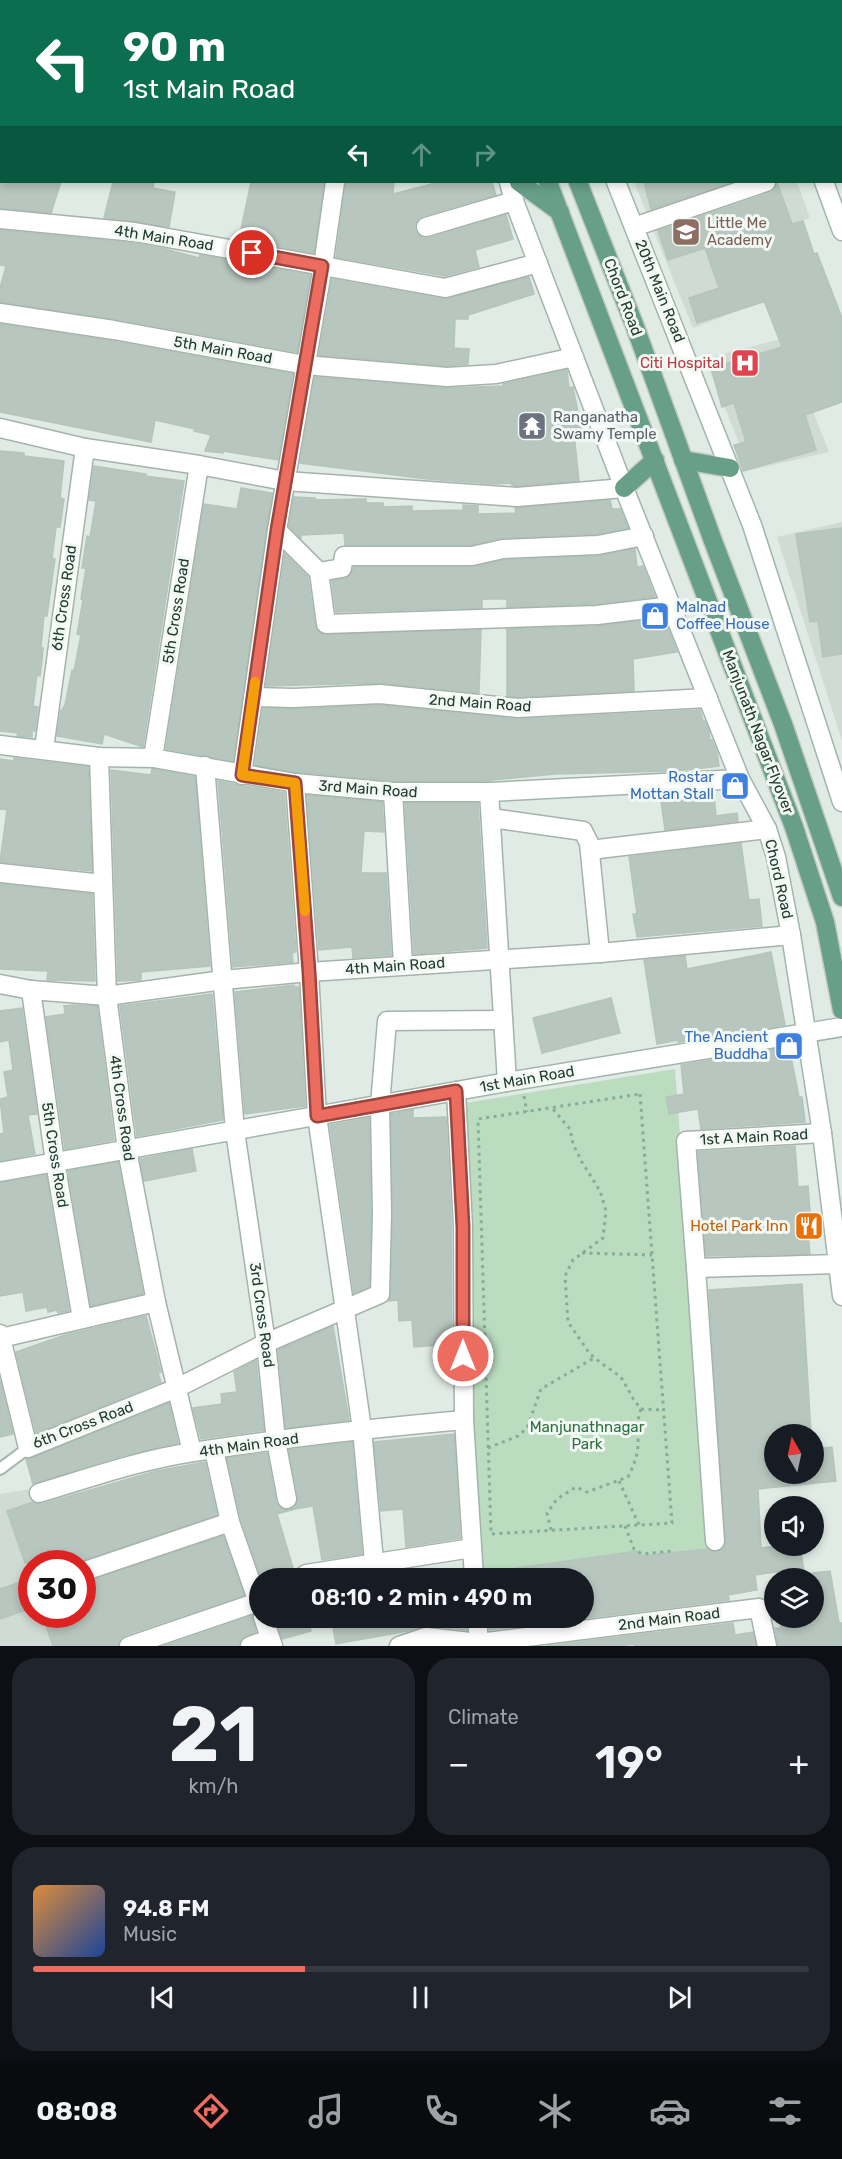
<!DOCTYPE html>
<meta charset="utf-8">
<style>
:root{--surface:#171b24;--page:#20242c;--text:#f1f3f6;--muted:#9ea1a6;--line:#363941;--accent:#ec6d5f}
body{margin:0;font-family:Rubik,sans-serif;background:var(--page);color:var(--text);height:100vh;display:flex;flex-direction:column;font-size:22px;white-space:nowrap}
*{box-sizing:border-box;margin:0}
p{font-size:20px;color:var(--muted)}
.icon{flex:none;width:33px;height:33px;fill:none;stroke:currentColor;stroke-width:2;stroke-linecap:round;stroke-linejoin:round}
.map{position:relative;height:1646px;overflow:hidden}
.panel{display:flex;flex-direction:column;gap:12px;padding:12px;background:#0d0f14;flex:1}
.panel>*{flex:none}
.banner{position:absolute;left:0px;top:0px;width:843px;height:183px;box-shadow:0 3px 9px #0003;background:#0b6e4f;color:#fff;overflow:hidden}
.needle{width:39px;rotate:351deg}
.tools{position:absolute;left:764px;top:1424px;display:grid;gap:12px}
.tools a{display:grid;place-items:center;width:60px;height:60px;border-radius:50%;background:var(--surface);box-shadow:0 3px 9px #0003;font-size:30px}
.speed{position:absolute;left:18px;top:1550px;display:flex;gap:12px;font-size:30px;font-weight:700;text-align:center}
.speed>*{display:grid;place-content:center;width:78px;height:78px;border-radius:50%;background:var(--surface);box-shadow:0 3px 9px #0003;line-height:1}
.speed .limit{border:9px solid #d22;background:#fff;color:#111}
.pin{position:absolute;display:grid;place-items:center;width:51px;height:51px;color:#fff;margin:-26px;border:3px solid #fff;border-radius:50%;box-shadow:0 2px 6px #0007}
.me{position:absolute;width:66px;margin:-33px;rotate:0deg;stroke-linejoin:round;filter:drop-shadow(0 0 4px #0008)}
.turn{display:flex;align-items:center;gap:21px;height:126px;padding:0 24px;font-size:27px}
.turn .icon{width:78px;height:78px;stroke-width:2.5}
.turn b{display:block;font-size:42px;line-height:51px}
.lanes{display:flex;align-items:center;height:57px;padding:0 24px;background:#0003;justify-content:center;gap:30px;direction:ltr}
.lanes .off{opacity:.35}
.big{font-size:45px;font-weight:600;line-height:1.1}
.panel .card{flex:1;display:flex;flex-direction:column;justify-content:center;gap:9px;min-width:0;padding:0 21px;border-radius:24px;background:var(--page)}
.panel .dial{align-items:center;gap:0}
.dial b{font-size:78px;line-height:1}
.song{display:flex;align-items:center;gap:18px}
.cover{width:72px;height:72px;border-radius:9px;background:linear-gradient(135deg,hsl(30 70% 55%),hsl(220 70% 35%))}
.played{height:6px;border-radius:3px;background:linear-gradient(90deg,var(--accent) 35%,var(--line) 35%)}
.keys{display:flex;justify-content:space-around;direction:ltr}
.heat{display:flex;justify-content:space-between;align-items:center;font-size:33px;direction:ltr}
.panel .tiles{flex:1;display:grid;gap:12px;grid-template-columns:1fr 1fr}
.card:last-child{grid-column:span 2}
.trip{position:absolute;left:249px;top:1568px;width:345px;height:60px;border-radius:30px;background:var(--surface);box-shadow:0 3px 9px #0003;font-weight:600;line-height:60px;text-align:center}
.tab-bar{display:flex;height:96px;justify-content:space-around;align-items:center;background:#090b0e;color:var(--muted)}
.tab-bar .icon{width:42px;height:42px}
.tab-bar .current{color:var(--accent)}
.tab-bar b{font-size:27px;color:var(--text)}
.map>svg:first-child{display:block}
.built{fill:#d0dbd4}
.green{fill:#bbdcbf}
.building{fill:#b7c6be;stroke:#b4c5bb;stroke-width:1.5}
.lines{fill:none;stroke-linecap:round;stroke-linejoin:round}
.lane-casing{stroke:#a4b3ab;stroke-width:14}
.street-casing{stroke:#a4b3ab;stroke-width:21}
.secondary-casing{stroke:#a0b6ac;stroke-width:21}
.primary-casing{stroke:#c1c8c5;stroke-width:21}
.path{stroke:#83ae9a;stroke-width:3;stroke-dasharray:3 4.5;stroke-linecap:butt}
.lane{stroke:#fff;stroke-width:10}
.street{stroke:#fff;stroke-width:18}
.secondary{stroke:#fff;stroke-width:18}
.primary{stroke:#689f89;stroke-width:18}
.route-casing{stroke:#99473e;stroke-width:15}
.route{stroke:#ec6d5f;stroke-width:10}
.slow{stroke:#f59e0b;stroke-width:10}
.labels{text-anchor:middle;dominant-baseline:central;stroke-width:6;stroke-linejoin:round;paint-order:stroke}
.education-label{font-size:15px;fill:#785e54;stroke:#f2f8f4;text-anchor:start}
.street-label{font-size:15px;fill:#223b31;stroke:#f2f8f4}
.health-label{font-size:15px;fill:#be3a42;stroke:#f2f8f4;text-anchor:end}
.worship-label{font-size:15px;fill:#5b616d;stroke:#f2f8f4;text-anchor:start}
.shop-label{font-size:15px;fill:#366cbe;stroke:#f2f8f4;text-anchor:end}
.food-label{font-size:15px;fill:#c56008;stroke:#f2f8f4;text-anchor:end}
.park-label{font-size:15px;fill:#2e703e;stroke:#f2f8f4}
</style>
<div class="map">
<svg width="842" height="1646" viewBox="0 0 842 1646">
<rect width="100%" height="100%" fill="#e1ebe5"/>
<g class="built">
<polygon points="634,182 747,182 649,218"/>
<polygon points="785,182 797,182 810,218 746,239 769,299 693,328 652,227"/>
<polygon points="784,338 829,452 750,470 705,359"/>
<polygon points="842,522 842,741 777,537"/>
<polygon points="31,1489 56,1563 32,1563 32,1614 74,1614 85,1646 0,1646 0,1494"/>
</g>
<polygon class="green" points="675,1069 712,1561 476,1578 465,1103"/>
<g class="building">
<polygon points="0,182 61,182 51,213 0,208"/>
<polygon points="113,182 154,182 153,188 175,192 169,227 104,218"/>
<polygon points="251,182 324,182 314,253 239,239"/>
<polygon points="346,182 394,182 393,194 439,182 492,182 496,195 423,216 415,224 415,231 423,238 429,238 506,215 513,239 475,250 479,267 445,276 336,257"/>
<polygon points="644,182 733,182 651,209"/>
<polygon points="777,182 792,224 803,221 814,254 817,253 842,318 842,402 805,415 816,450 743,471 734,445 746,442 734,403 722,407 711,368 782,347 765,303 763,302 697,323 689,298 719,288 705,248 668,260 658,231 770,193 775,189"/>
<polygon points="0,230 133,243 165,249 199,258 200,255 310,275 297,352 116,319 0,302 0,288 6,266 0,265"/>
<polygon points="529,277 534,294 468,315 468,319 455,319 454,348 469,349 468,364 447,366 319,355 332,279 443,299"/>
<polygon points="0,324 112,341 293,374 278,460 223,451 223,453 205,451 211,435 194,431 195,429 155,420 151,442 0,412"/>
<polygon points="567,370 569,388 573,387 582,433 574,434 579,481 517,486 512,485 511,483 496,484 427,479 300,463 315,377 448,388 504,386 503,384"/>
<polygon points="0,451 24,453 24,456 64,461 60,498 64,499 60,527 56,527 52,559 55,559 47,616 44,616 41,647 43,648 42,660 40,676 37,675 33,706 38,707 35,731 32,731 32,737 17,736 18,733 0,731"/>
<polygon points="94,466 146,474 145,476 184,481 143,747 104,734 102,744 57,736 61,710 62,710 65,705 72,670 74,671 81,635 77,634 83,600 81,599 86,568 82,568 87,536 90,537 96,501 89,500"/>
<polygon points="241,488 272,493 233,761 166,749 204,504 237,509"/>
<polygon points="294,497 315,498 315,500 366,499 366,503 383,503 384,507 412,506 412,511 463,510 463,505 478,506 478,514 516,513 515,508 610,500 612,509 620,509 628,528 597,534 502,538 471,545 345,545 344,533 301,535 301,538 289,526"/>
<polygon points="842,528 842,654 823,657 818,621 810,622 796,534"/>
<polygon points="635,549 637,567 643,566 655,597 596,604 507,607 507,599 482,599 482,608 336,612 332,581 349,576 354,567 472,567 504,560 599,556"/>
<polygon points="285,554 308,577 315,626 322,634 481,630 479,693 381,683 266,686"/>
<polygon points="664,618 677,652 633,659 634,691 518,697 507,696 507,629 597,626"/>
<polygon points="380,705 518,719 700,710 703,721 705,721 709,731 710,740 712,740 717,752 719,766 676,771 555,774 482,781 394,781 296,772 255,765 263,708 295,709"/>
<polygon points="14,758 88,767 92,871 0,862 7,810 0,809 0,759 14,761"/>
<polygon points="152,769 195,777 210,966 141,972 141,980 118,981 111,770 151,775"/>
<polygon points="218,781 284,793 296,952 292,953 293,962 233,967"/>
<polygon points="678,793 679,800 714,796 716,816 737,813 738,821 665,830 660,794"/>
<polygon points="307,795 382,802 384,832 364,831 361,873 386,873 391,955 353,958 352,947 319,950"/>
<polygon points="405,803 478,803 487,948 414,954"/>
<polygon points="741,843 749,900 759,899 762,926 637,937 633,914 637,914 629,857"/>
<polygon points="0,884 92,894 95,981 47,980 48,971 0,969"/>
<polygon points="771,952 785,1025 678,1042 678,1040 657,1044 644,960 685,956 687,969"/>
<polygon points="294,985 295,987 298,987 299,990 305,1106 245,1114 235,992"/>
<polygon points="212,994 223,1120 137,1136 120,1006"/>
<polygon points="611,998 620,1033 542,1053 533,1018"/>
<polygon points="74,1005 97,1006 114,1140 65,1149 46,1017 65,1014 64,1006"/>
<polygon points="22,1008 37,1114 28,1115 35,1154 0,1161 0,1134 4,1133 0,1099 8,1097 4,1072 13,1070 9,1040 0,1042 0,1011"/>
<polygon points="789,1047 799,1097 802,1097 805,1122 701,1129 698,1109 669,1114 666,1097 684,1094 681,1065"/>
<polygon points="413,1110 413,1118 446,1117 451,1218 452,1344 414,1347 412,1320 399,1321 398,1300 389,1301 391,1294 393,1214 391,1114"/>
<polygon points="369,1118 371,1214 369,1287 354,1293 330,1125"/>
<polygon points="795,1146 798,1187 808,1186 811,1224 807,1224 810,1254 706,1256 698,1152"/>
<polygon points="192,1149 196,1171 144,1181 140,1159"/>
<polygon points="118,1162 143,1294 91,1306 68,1171"/>
<polygon points="46,1175 69,1311 58,1313 57,1310 48,1312 47,1307 26,1311 23,1292 0,1296 0,1183"/>
<polygon points="802,1284 811,1434 774,1434 774,1473 813,1473 813,1449 832,1447 836,1481 758,1489 761,1548 783,1545 800,1545 805,1578 790,1578 789,1570 755,1575 757,1590 728,1595 729,1600 489,1630 488,1617 584,1617 584,1578 512,1578 511,1569 638,1551 639,1556 708,1549 716,1552 725,1547 709,1290"/>
<polygon points="146,1316 161,1372 158,1373 161,1382 36,1433 16,1352 65,1335"/>
<polygon points="333,1326 349,1420 286,1428 278,1350"/>
<polygon points="256,1360 264,1430 201,1439 193,1408 222,1404 221,1394 237,1392 234,1372"/>
<polygon points="0,1381 13,1434 0,1437"/>
<polygon points="169,1403 178,1443 112,1459 33,1484 26,1459 32,1458"/>
<polygon points="454,1434 460,1538 406,1547 403,1509 381,1511 374,1442"/>
<polygon points="352,1442 362,1554 322,1560 313,1506 295,1509 277,1514 296,1578 261,1578 241,1519 227,1458 267,1453 276,1502 279,1507 289,1510 295,1507 298,1497 289,1450"/>
<polygon points="205,1462 217,1515 76,1563 25,1563 7,1511 33,1502 42,1504 156,1471"/>
<polygon points="223,1536 244,1595 125,1635 120,1639 118,1646 53,1646 42,1614 82,1614 82,1583"/>
<polygon points="410,1569 412,1578 364,1578 364,1576"/>
<polygon points="830,1571 839,1623 842,1623 842,1646 778,1646 775,1628 781,1628 779,1617 813,1617 813,1573"/>
<polygon points="32,1578 32,1608 0,1619 0,1589"/>
<polygon points="252,1616 256,1632 242,1638 239,1646 164,1646"/>
<polygon points="275,1617 307,1617 311,1631 282,1639"/>
<polygon points="331,1617 466,1617 467,1630 427,1626 408,1631 336,1644"/>
<polygon points="733,1623 735,1635 753,1632 756,1646 634,1646 634,1644 619,1646 546,1646"/>
</g>
<g class="lines">
<g class="lane-casing">
<polyline id="lane" points="0,1469 28,1448"/>
</g>
<g class="street-casing">
<g id="street">
<polyline points="70,0 70,2"/>
<polyline points="0,21 2,22"/>
<polyline points="0,112 2,112"/>
<polyline points="0,219 135,232 445,288 538,263"/>
<polyline points="426,227 514,201"/>
<polyline points="634,227 766,182"/>
<polyline points="0,313 114,330 305,365 447,377 496,374 574,357"/>
<polyline points="0,428 85,448 199,465 285,481 517,497 624,488"/>
<polyline points="277,530 319,572 326,624 597,615 672,606"/>
<polyline points="319,572 342,568 344,556 472,556 503,549 598,545 644,536"/>
<polyline points="253,697 294,698 380,694 518,708 708,698"/>
<polyline points="44,749 85,448"/>
<polyline points="99,757 107,996 127,1150 156,1302 192,1452"/>
<polyline points="153,758 199,465"/>
<polyline points="205,766 235,1131 266,1343 276,1441 287,1499"/>
<polyline points="242,775 277,530 323,266 335,182"/>
<polyline points="295,783 309,972 317,1116 362,1429 374,1562"/>
<polyline points="393,792 403,965"/>
<polyline points="489,792 507,1082"/>
<polyline points="491,818 583,831 589,843 600,953"/>
<polyline points="590,850 767,829"/>
<polyline points="0,873 103,884"/>
<polyline points="0,984 31,990 107,996 223,980 309,972 600,953 791,935"/>
<polyline points="31,990 55,1162 82,1319"/>
<polyline points="456,1091 463,1227 464,1420 474,1578"/>
<polyline points="822,1133 686,1141 696,1268 838,1264"/>
<polyline points="696,1268 715,1541"/>
<polyline points="0,1334 28,1448 177,1388 266,1343 380,1294 382,1214 380,1105 387,1021 503,1020"/>
<polyline points="1,1338 156,1302"/>
<polyline points="214,1450 230,1522 260,1608"/>
<path d="M39 1493C89 1478 140 1460 193 1452 283 1438 373 1428 464 1420"/>
<polyline points="82,1572 230,1522"/>
<polyline points="306,1574 472,1548"/>
<polyline points="263,1617 273,1646"/>
<polyline points="477,1617 479,1643"/>
<polyline points="129,1646 258,1602"/>
<polyline points="250,1646 270,1639"/>
<polyline points="399,1646 426,1637 479,1643 759,1608 767,1646"/>
</g>
</g>
<g class="secondary-casing">
<g id="secondary">
<polyline points="447,0 447,2"/>
<polyline points="542,0 542,2"/>
<polyline points="750,0 751,2"/>
<polyline points="509,182 514,201 624,488 740,779 767,829 776,857 791,935 822,1133 842,1296"/>
<polyline points="616,182 752,525 842,802"/>
<polyline points="824,182 842,231"/>
<polyline points="0,745 99,757 153,758 295,783 393,792 489,792 740,779"/>
<polyline points="0,1172 507,1082 842,1027"/>
</g>
</g>
<g class="primary-casing">
<g id="primary">
<polyline points="477,0 477,2"/>
<polyline points="506,0 506,2"/>
<polyline points="519,182 560,212"/>
<polyline points="548,182 794,827 825,922 842,1010"/>
<polyline points="578,182 634,324 713,541 783,724 842,897"/>
<polyline points="683,460 730,468"/>
<polyline points="624,488 655,460"/>
</g>
</g>
<g class="path">
<polygon points="640,1094 672,1523 491,1534 478,1119"/>
<polyline points="524,1096 527,1112"/>
<polyline points="582,1253 652,1255"/>
<polyline points="641,1409 663,1410"/>
<polyline points="488,1448 518,1436 527,1428 541,1389 594,1358"/>
<polyline points="619,1481 639,1525"/>
<polyline points="625,1526 634,1549 642,1554 672,1551"/>
<path d="M551 1530 547 1513 557 1499 576 1487 587 1492 628 1477C634 1465 639 1453 638 1438 638 1427 637 1419 641 1409L634 1400 621 1377 601 1363 590 1354 568 1322 565 1276 573 1260 603 1238 606 1211 600 1191 582 1162 573 1144 570 1129 552 1108"/>
</g>
<use href="#lane" class="lane"/>
<use href="#street" class="street"/>
<use href="#secondary" class="secondary"/>
<use href="#primary" class="primary"/>
</g>
<g class="lines">
<g class="route-casing">
<polyline id="route" points="252,253 322,266 277,530 242,775 295,783 309,972 317,1116 456,1091 463,1227 463,1356"/>
</g>
<use href="#route" class="route"/>
<polyline class="slow" points="255,682 242,775 295,783 305,911"/>
</g>
<defs>
<g id="school-square" transform="scale(1.5)"><rect x="-9" y="-9" width="18" height="18" rx="4" fill="#8d6e63" stroke="#f2f8f4"/><path d="M0-5L7-2L0 1L-7-2ZM-4 1L0 2.5L4 1V4Q0 6-4 4Z" fill="#fff"/></g>
<g id="hospital-square" transform="scale(1.5)"><rect x="-9" y="-9" width="18" height="18" rx="4" fill="#e0444e" stroke="#f2f8f4"/><path d="M-5-5h3v3.5h4V-5h3V5h-3V1.5h-4V5h-3Z" fill="#fff"/></g>
<g id="temple-square" transform="scale(1.5)"><rect x="-9" y="-9" width="18" height="18" rx="4" fill="#6b7280" stroke="#f2f8f4"/><path d="M0-6L5-2H3V0L6.5 2.5H4V6H1.5V3h-3V6H-4V2.5H-6.5L-3 0V-2H-5Z" fill="#fff"/></g>
<g id="shop-square" transform="scale(1.5)"><rect x="-9" y="-9" width="18" height="18" rx="4" fill="#3f7fe0" stroke="#f2f8f4"/><path d="M-5-2.5h2.3a2.7 3.5 0 0 1 5.4 0H5L5.5 6h-11ZM-1.5-2.5h3a1.5 2.3 0 0 0-3 0Z" fill="#fff"/></g>
<g id="restaurant-square" transform="scale(1.5)"><rect x="-9" y="-9" width="18" height="18" rx="4" fill="#e8710a" stroke="#f2f8f4"/><path d="M-5-6h1v4h1v-4h1v4h1v-4h1v5L-1.5 .5V6h-2V.5L-5-1ZM5-6V6H3V1.5H1.5Q1.5-4 5-6Z" fill="#fff"/></g>
</defs>
<g fill-rule="evenodd">
<use href="#school-square" x="686" y="232"/>
<use href="#hospital-square" x="745" y="363"/>
<use href="#temple-square" x="532" y="426"/>
<use href="#shop-square" x="655" y="616"/>
<use href="#shop-square" x="735" y="786"/>
<use href="#shop-square" x="789" y="1046"/>
<use href="#restaurant-square" x="809" y="1226"/>
</g>
<g class="labels">
<g class="education-label">
<text x="707" y="223">Little Me<tspan x="707" dy="17">Academy</tspan></text>
</g>
<g class="street-label">
<text transform="translate(164 238) rotate(9)">4th Main Road</text>
<text transform="translate(660 291) rotate(68)">20th Main Road</text>
<text transform="translate(623 297) rotate(69)">Chord Road</text>
<text transform="translate(223 350) rotate(10)">5th Main Road</text>
<text transform="translate(64 598) rotate(-82)">6th Cross Road</text>
<text transform="translate(176 611) rotate(-81)">5th Cross Road</text>
<text transform="translate(480 703) rotate(4)">2nd Main Road</text>
<text transform="translate(758 732) rotate(69)">Manjunath Nagar Flyover</text>
<text transform="translate(368 789) rotate(4)">3rd Main Road</text>
<text transform="translate(779 879) rotate(77)">Chord Road</text>
<text transform="translate(395 966) rotate(-4)">4th Main Road</text>
<text transform="translate(527 1079) rotate(-10)">1st Main Road</text>
<text transform="translate(122 1108) rotate(82)">4th Cross Road</text>
<text transform="translate(754 1137) rotate(-3)">1st A Main Road</text>
<text transform="translate(55 1155) rotate(81)">5th Cross Road</text>
<text transform="translate(262 1315) rotate(82)">3rd Cross Road</text>
<text transform="translate(83 1425) rotate(-21)">6th Cross Road</text>
<text transform="translate(249 1445) rotate(-8)">4th Main Road</text>
<text transform="translate(669 1619) rotate(-7)">2nd Main Road</text>
</g>
<g class="health-label">
<text x="724" y="363">Citi Hospital</text>
</g>
<g class="worship-label">
<text x="553" y="417">Ranganatha<tspan x="553" dy="17">Swamy Temple</tspan></text>
</g>
<g class="shop-label">
<text x="676" y="607" text-anchor="start">Malnad<tspan x="676" dy="17">Coffee House</tspan></text>
<text x="714" y="777">Rostar<tspan x="714" dy="17">Mottan Stall</tspan></text>
<text x="768" y="1037">The Ancient<tspan x="768" dy="17">Buddha</tspan></text>
</g>
<g class="food-label">
<text x="788" y="1226">Hotel Park Inn</text>
</g>
<g class="park-label">
<text x="587" y="1427">Manjunathnagar<tspan x="587" dy="17">Park</tspan></text>
</g>
</g>
</svg>
<div class="tools">
<a><svg class="needle" viewBox="-14 -14 28 28"><path d="M0-13l5 13h-10z" fill="#e53935"/><path d="M0 13l5-13h-10z" fill="#9ea1a6"/></svg></a>
<a><svg class="icon" aria-label="sound" viewBox="0 0 24 24"><path d="M4 9h4l5-4v14l-5-4H4zM17 9q2 3 0 6"/></svg></a>
<a><svg class="icon" aria-label="layers" viewBox="0 0 24 24"><path d="M12 4l9 5-9 5-9-5zM3 14l9 5 9-5"/></svg></a>
</div>
<div class="speed"><div class="limit">30</div></div>
<div class="pin" style="left:252px;top:253px;background:#d93025"><svg class="icon" aria-label="arrive" viewBox="0 0 24 24"><path d="M6 21V4h12l-3 4 3 4H6"/></svg></div>
<svg class="me" style="left:463px;top:1356px" viewBox="-20 -20 40 40"><circle r="17" fill="#ec6d5f" stroke="#fff" stroke-width="3"/><path d="M0-11L8 9 0 5-8 9z" fill="#fff"/></svg>
<div class="trip">08:10 · 2 min · 490 m</div>
<div class="banner">
<div class="turn"><svg class="icon" aria-label="left" viewBox="0 0 24 24"><path d="M17 20v-9H6M10 6l-5 5 5 5"/></svg><div><b>90 m</b>1st Main Road</div></div>
<div class="lanes"><svg class="icon" aria-label="left" viewBox="0 0 24 24"><path d="M17 20v-9H6M10 6l-5 5 5 5"/></svg><svg class="icon off" aria-label="ahead" viewBox="0 0 24 24"><path d="M12 20V5M6 11l6-6 6 6"/></svg><svg class="icon off" aria-label="right" viewBox="0 0 24 24"><path d="M7 20v-9h11M14 6l5 5-5 5"/></svg></div>
</div>
</div>
<section class="panel">
<div class="tiles">
<div class="card dial"><b>21</b><p>km/h</p></div>
<div class="card"><p>Climate</p>
<div class="heat"><a>−</a><b class="big">19°</b><a>+</a></div>
</div>
<div class="card">
<div class="song"><i class="cover"></i><div><b>94.8 FM</b><p>Music</p></div></div>
<div class="played"></div>
<div class="keys"><svg class="icon" aria-label="previous" viewBox="0 0 24 24"><path d="M18 5L8 12l10 7zM5 5v14"/></svg><svg class="icon" aria-label="pause" viewBox="0 0 24 24"><path d="M8 5v14M16 5v14"/></svg><svg class="icon" aria-label="next" viewBox="0 0 24 24"><path d="M6 5l10 7-10 7zM19 5v14"/></svg></div>
</div>
</div>
</section>
<nav class="tab-bar">
<b>08:08</b>
<svg class="icon current" aria-label="directions" viewBox="0 0 24 24"><path d="M12 3l9 9-9 9-9-9zM9 14v-3h6M13 9l2 2-2 2"/></svg>
<svg class="icon" aria-label="music" viewBox="0 0 24 24"><path d="M9 18V5l10-2v13"/><circle cx="6" cy="18" r="3"/><circle cx="16" cy="16" r="3"/></svg>
<svg class="icon" aria-label="phone" viewBox="0 0 24 24"><path d="M5 4h4l2 5-3 2q2 4 5 5l2-3 5 2v4C11 20 4 13 5 4z"/></svg>
<svg class="icon" aria-label="climate" viewBox="0 0 24 24"><path d="M12 3v18M4 7l16 10M4 17L20 7"/></svg>
<svg class="icon" aria-label="car" viewBox="0 0 24 24"><path d="M5 17H2v-5l4-1 3-4h7l3 4 3 1v5h-3M9 17h6M6 11h13"/><circle cx="7" cy="17" r="2"/><circle cx="17" cy="17" r="2"/></svg>
<svg class="icon" aria-label="filters" viewBox="0 0 24 24"><path d="M4 7h16M4 17h16"/><circle cx="9" cy="7" r="2"/><circle cx="15" cy="17" r="2"/></svg>
</nav>
